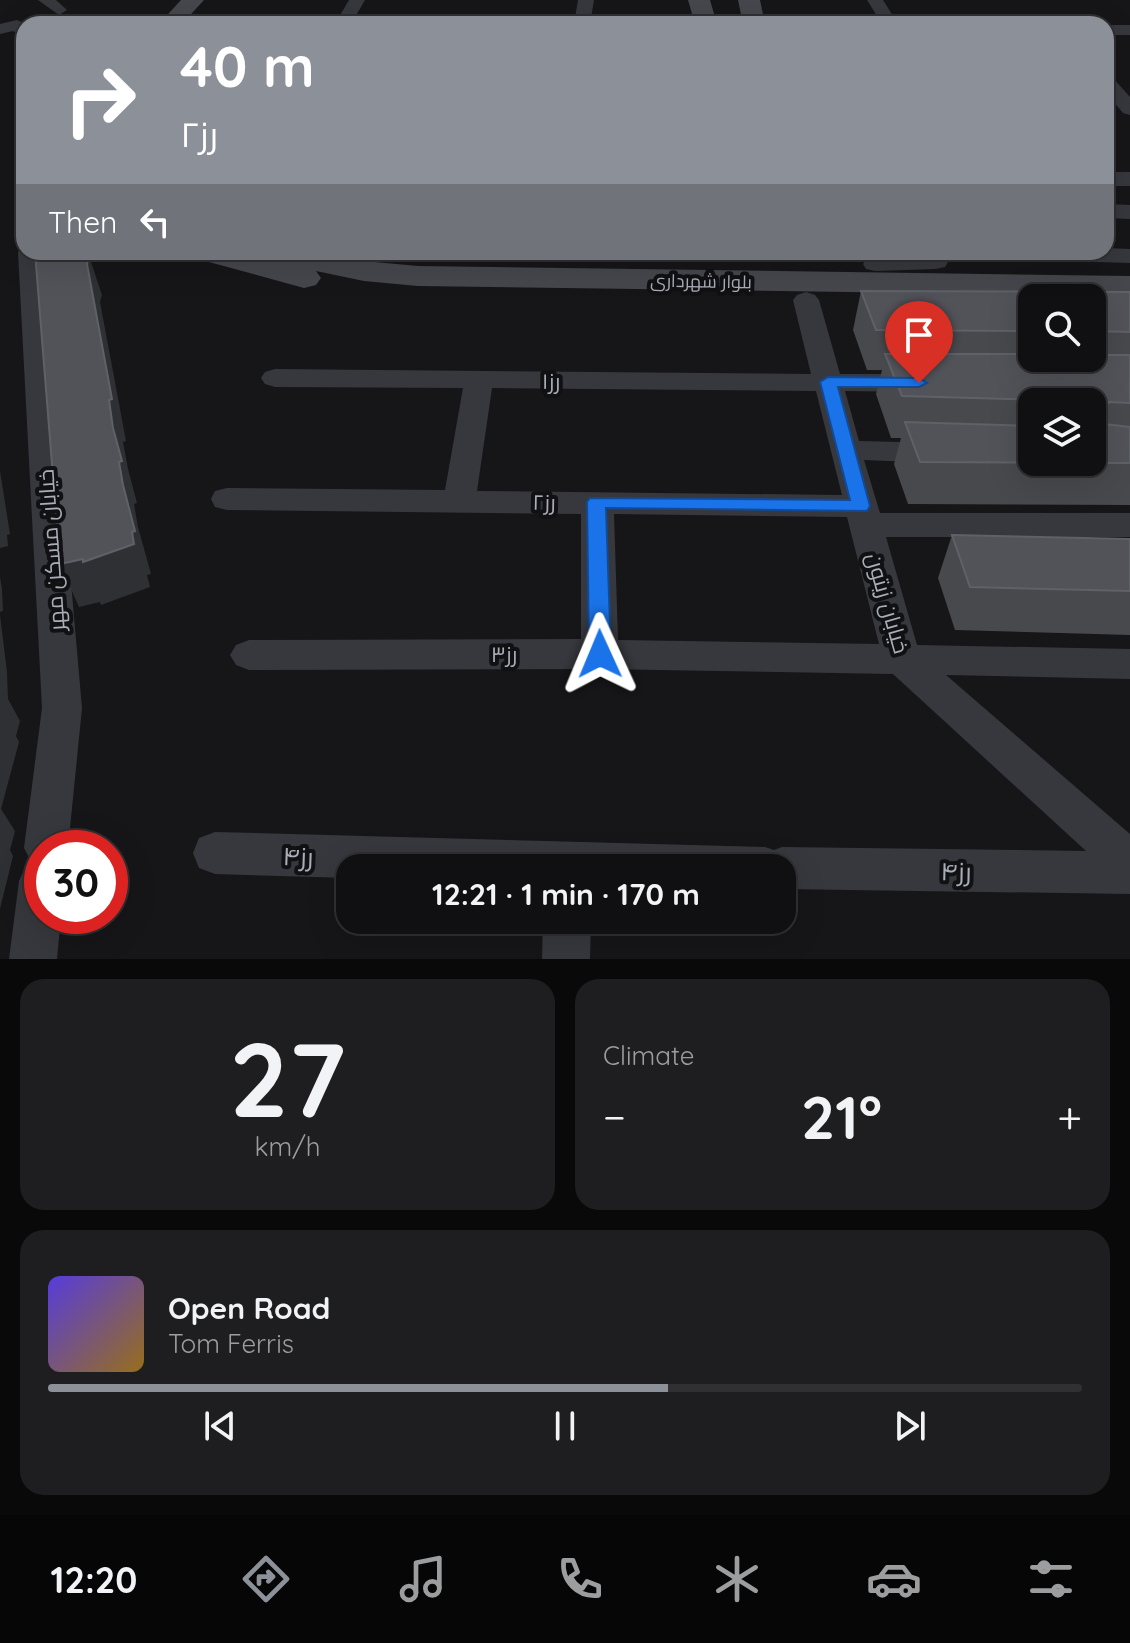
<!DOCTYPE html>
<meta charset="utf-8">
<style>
:root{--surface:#101012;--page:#1e1e20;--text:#f1f3f6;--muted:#9c9d9f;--line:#303032;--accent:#8c9099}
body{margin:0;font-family:Quicksand,Cairo,sans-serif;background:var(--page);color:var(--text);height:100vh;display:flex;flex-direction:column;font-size:30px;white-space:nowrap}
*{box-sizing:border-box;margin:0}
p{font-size:26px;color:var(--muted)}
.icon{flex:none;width:44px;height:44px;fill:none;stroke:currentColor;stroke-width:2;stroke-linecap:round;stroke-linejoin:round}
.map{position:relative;height:959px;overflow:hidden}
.details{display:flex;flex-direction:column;gap:20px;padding:20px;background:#09090a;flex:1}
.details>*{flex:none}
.hud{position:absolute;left:16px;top:16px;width:1098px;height:244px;border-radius:24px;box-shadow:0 8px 32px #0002,0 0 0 2px var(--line);background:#8c9099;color:#fff;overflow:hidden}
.fabs{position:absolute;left:1018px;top:284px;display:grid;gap:16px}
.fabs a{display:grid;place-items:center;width:88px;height:88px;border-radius:16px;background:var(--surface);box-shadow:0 8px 32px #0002,0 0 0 2px var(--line);font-size:40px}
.speed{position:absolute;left:24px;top:830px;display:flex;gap:16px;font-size:40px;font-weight:700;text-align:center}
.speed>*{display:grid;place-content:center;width:104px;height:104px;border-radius:50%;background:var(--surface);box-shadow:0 8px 32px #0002,0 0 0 2px var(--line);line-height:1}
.speed .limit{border:12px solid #d22;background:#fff;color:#111}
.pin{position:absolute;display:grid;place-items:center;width:68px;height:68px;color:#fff;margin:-82px -34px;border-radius:50% 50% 50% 0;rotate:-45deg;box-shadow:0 0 8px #0007}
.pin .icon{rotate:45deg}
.me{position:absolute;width:88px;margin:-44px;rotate:359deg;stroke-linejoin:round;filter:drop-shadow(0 0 6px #0008)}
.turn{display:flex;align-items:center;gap:28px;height:168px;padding:0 32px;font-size:36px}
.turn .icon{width:104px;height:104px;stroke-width:2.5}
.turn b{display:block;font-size:56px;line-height:68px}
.then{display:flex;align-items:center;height:76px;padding:0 32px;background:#0003;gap:16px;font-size:30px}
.big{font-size:60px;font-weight:700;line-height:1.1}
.details .card{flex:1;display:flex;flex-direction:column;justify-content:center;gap:12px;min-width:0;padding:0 28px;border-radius:24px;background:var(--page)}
.details .dial{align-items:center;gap:0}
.dial b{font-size:104px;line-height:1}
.song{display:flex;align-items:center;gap:24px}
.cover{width:96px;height:96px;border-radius:12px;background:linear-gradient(135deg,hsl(250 70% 55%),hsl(40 70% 35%))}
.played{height:8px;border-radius:4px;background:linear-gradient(90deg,var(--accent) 60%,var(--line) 60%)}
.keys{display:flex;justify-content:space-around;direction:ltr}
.heat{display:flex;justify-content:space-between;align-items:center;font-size:44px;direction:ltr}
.details .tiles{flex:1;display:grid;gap:20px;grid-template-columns:1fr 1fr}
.card:last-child{grid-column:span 2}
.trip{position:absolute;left:336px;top:854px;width:460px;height:80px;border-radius:24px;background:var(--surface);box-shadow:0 8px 32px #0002,0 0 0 2px var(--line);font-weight:700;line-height:80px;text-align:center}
.menu{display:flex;height:128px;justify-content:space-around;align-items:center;background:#060607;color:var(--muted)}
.menu .icon{width:56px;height:56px}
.menu .active{color:var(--accent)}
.menu b{font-size:36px;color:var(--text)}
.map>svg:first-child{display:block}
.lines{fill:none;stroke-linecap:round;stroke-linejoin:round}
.street{fill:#37383d;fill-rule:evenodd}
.secondary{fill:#45474d;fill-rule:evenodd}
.wall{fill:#47494d;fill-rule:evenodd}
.shaded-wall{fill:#2f3033}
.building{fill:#525359;stroke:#5f6168;stroke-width:2}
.route{fill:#1a73e8;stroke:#114b97;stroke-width:2}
.labels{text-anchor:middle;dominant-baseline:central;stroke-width:8;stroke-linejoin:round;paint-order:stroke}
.far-street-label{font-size:18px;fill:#a8adb8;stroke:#111113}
.street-label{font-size:22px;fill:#a8adb8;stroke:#111113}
.near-street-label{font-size:26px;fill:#a8adb8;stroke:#111113}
</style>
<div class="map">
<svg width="1130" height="959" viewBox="0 0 1130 959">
<rect width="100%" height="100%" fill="#161618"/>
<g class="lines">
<g class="street">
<polygon points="38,0 56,0 67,10 59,15"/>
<polygon points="349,0 365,0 351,24 335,24"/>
<polygon points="578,0 594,0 590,24 574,24"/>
<polygon points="867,0 883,0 898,24 882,24"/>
<polygon points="17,20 25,24 24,37 13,31 0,34 0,24"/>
<rect x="1106" y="25" width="24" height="10"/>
<polygon points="1106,76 1113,78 1130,97 1130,115 1123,113 1106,93"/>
<rect x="1106" y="172" width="24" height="14"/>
<polygon points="1106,204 1130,205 1130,219 1106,218"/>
<polygon points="24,246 24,252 42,252 82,708 68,848 42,848 42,916 61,916 57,959 9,959 19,881 26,866 32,863 24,848 42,708 18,252"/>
<polygon points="1106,248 1130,249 1130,263 998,259 989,257 986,252 1106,252"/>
<polygon points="917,252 941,252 948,262 945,267 936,269 875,271 866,269 863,264 866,259 919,255"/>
<path d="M806 292 815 295 819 300 840 374H919L929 377 933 383 929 389 919 392 845 391 859 441 939 443 950 446 955 453 950 460 939 463 864 460 880 513H1130V537H886L917 645 1130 649V679L946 675 1130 834V894L782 889V868H350V878L215 874 199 868 193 853 199 838 215 832 765 847 774 850 782 847 1086 851 893 674 600 669 249 670 236 665 230 655 236 645 249 640 581 639V514L227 510 215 507 211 499 215 491 227 488 445 490 463 388 275 387 265 384 261 378 265 372 275 369 811 374 793 300 797 295ZM492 388 816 391 842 495 477 491ZM614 514 847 517 879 644 618 640Z"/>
<polygon points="543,920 591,920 590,959 542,959"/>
</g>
<g class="secondary">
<polygon points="181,0 204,0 182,24 159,24"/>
<polygon points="688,0 710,0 717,24 695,24"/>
<polygon points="738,0 760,0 765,24 743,24"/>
<polygon points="193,252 248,252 260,255 257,252 322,252 364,261 418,266 1130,276 1130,296 418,286 364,281 316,271 321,278 316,285 304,288 198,259"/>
</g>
</g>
<g class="wall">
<path d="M861 291 1130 292V505L908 504 894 464 901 438H891L876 394 882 370H867L853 330ZM1032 298H1092V358H1032ZM1032 402H1092L1032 462Z"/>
<polygon points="952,535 1130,539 1130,635 955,630 938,578"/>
</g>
<g class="shaded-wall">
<polygon points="89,256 102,295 100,302 126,441 123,442 128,469 137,503 134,504 138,527 151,574 147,575 150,587 101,605 100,602 79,607 60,564 123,485 87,264"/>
<polygon points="0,471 10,534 7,535 8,546 0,548"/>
<polygon points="0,577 2,589 3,611 0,612"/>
<polygon points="0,615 7,672 8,699 20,721 16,736 19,742 1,809 15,831 10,850 13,856 0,909"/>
</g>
<g class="building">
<polygon points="35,252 88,252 89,256 87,264 112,399 109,400 113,428 122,461 119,462 123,485 135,531 132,532 134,544 83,562 83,559 60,564"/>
<polygon points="861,291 1130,292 1130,332 1092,331 1092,298 1032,298 1032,331 876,330"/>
<polygon points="885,354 1032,354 1032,358 1092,358 1092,355 1130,355 1130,403 1109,402 1106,405 1106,417 1095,418 1096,423 1130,427 1130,463 920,462 905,422 1032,426 1032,462 1092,462 1092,402 1048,402 1047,400 902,396"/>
<polygon points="952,535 1130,539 1130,591 970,587"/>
</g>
<polygon class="route" points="828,377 919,378 927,383 919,387 838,387 870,506 867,511 606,508 611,654 607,660 600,662 592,660 589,654 587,502 590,498 850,500 820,382"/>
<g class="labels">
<g class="far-street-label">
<text transform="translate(701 281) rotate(1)">بلوار شهرداری</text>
</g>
<g class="street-label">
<text x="551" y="381">رز۱</text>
<text transform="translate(544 502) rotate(1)">رز۲</text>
<text transform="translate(51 550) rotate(-94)">خیابان مسکن مهر</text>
<text transform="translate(888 603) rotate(74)">خیابان زیتون</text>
<text x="504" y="654">رز۳</text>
</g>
<g class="near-street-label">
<text transform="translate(298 856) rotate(2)">رز۴</text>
<text transform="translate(956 871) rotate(1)">رز۴</text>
</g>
</g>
</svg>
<div class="fabs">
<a><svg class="icon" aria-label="search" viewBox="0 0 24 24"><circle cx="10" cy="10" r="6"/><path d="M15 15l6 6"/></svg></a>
<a><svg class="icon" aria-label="layers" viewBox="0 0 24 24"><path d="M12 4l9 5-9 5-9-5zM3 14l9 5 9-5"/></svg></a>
</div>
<div class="speed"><div class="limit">30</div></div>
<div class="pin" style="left:919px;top:383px;background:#d93025"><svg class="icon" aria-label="arrive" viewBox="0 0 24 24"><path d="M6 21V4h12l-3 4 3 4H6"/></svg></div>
<svg class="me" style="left:600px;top:654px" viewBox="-20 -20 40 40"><path d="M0-17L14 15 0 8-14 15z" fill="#1a73e8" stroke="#fff" stroke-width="4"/></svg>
<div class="trip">12:21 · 1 min · 170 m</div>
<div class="hud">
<div class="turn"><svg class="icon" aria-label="right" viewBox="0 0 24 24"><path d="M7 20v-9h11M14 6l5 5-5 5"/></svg><div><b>40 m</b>رز۲</div></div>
<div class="then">Then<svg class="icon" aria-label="left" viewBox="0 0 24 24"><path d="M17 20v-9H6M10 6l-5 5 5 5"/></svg></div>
</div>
</div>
<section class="details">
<div class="tiles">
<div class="card dial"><b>27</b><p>km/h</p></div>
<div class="card"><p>Climate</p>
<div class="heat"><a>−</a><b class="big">21°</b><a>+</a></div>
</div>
<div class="card">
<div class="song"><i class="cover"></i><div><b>Open Road</b><p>Tom Ferris</p></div></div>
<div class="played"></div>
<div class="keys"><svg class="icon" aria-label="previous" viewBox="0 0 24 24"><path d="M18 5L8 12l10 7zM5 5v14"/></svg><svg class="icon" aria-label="pause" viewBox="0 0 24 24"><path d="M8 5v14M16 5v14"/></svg><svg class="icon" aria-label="next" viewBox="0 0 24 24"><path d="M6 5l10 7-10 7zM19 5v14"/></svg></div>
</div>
</div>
</section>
<nav class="menu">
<b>12:20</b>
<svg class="icon active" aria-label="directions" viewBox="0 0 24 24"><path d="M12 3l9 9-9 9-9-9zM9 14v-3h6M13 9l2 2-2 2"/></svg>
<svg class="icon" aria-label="music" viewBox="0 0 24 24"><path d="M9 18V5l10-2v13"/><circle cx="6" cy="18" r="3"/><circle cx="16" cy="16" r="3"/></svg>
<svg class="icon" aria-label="phone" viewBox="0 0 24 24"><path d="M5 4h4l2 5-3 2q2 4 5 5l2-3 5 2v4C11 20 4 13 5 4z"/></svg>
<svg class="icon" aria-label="climate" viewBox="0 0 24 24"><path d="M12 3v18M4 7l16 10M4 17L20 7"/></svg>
<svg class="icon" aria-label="car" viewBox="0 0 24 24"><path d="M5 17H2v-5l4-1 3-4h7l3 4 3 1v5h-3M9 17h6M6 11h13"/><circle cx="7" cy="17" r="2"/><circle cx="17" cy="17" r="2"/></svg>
<svg class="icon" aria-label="filters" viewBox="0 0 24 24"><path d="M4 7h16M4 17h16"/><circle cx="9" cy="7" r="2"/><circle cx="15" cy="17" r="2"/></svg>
</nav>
